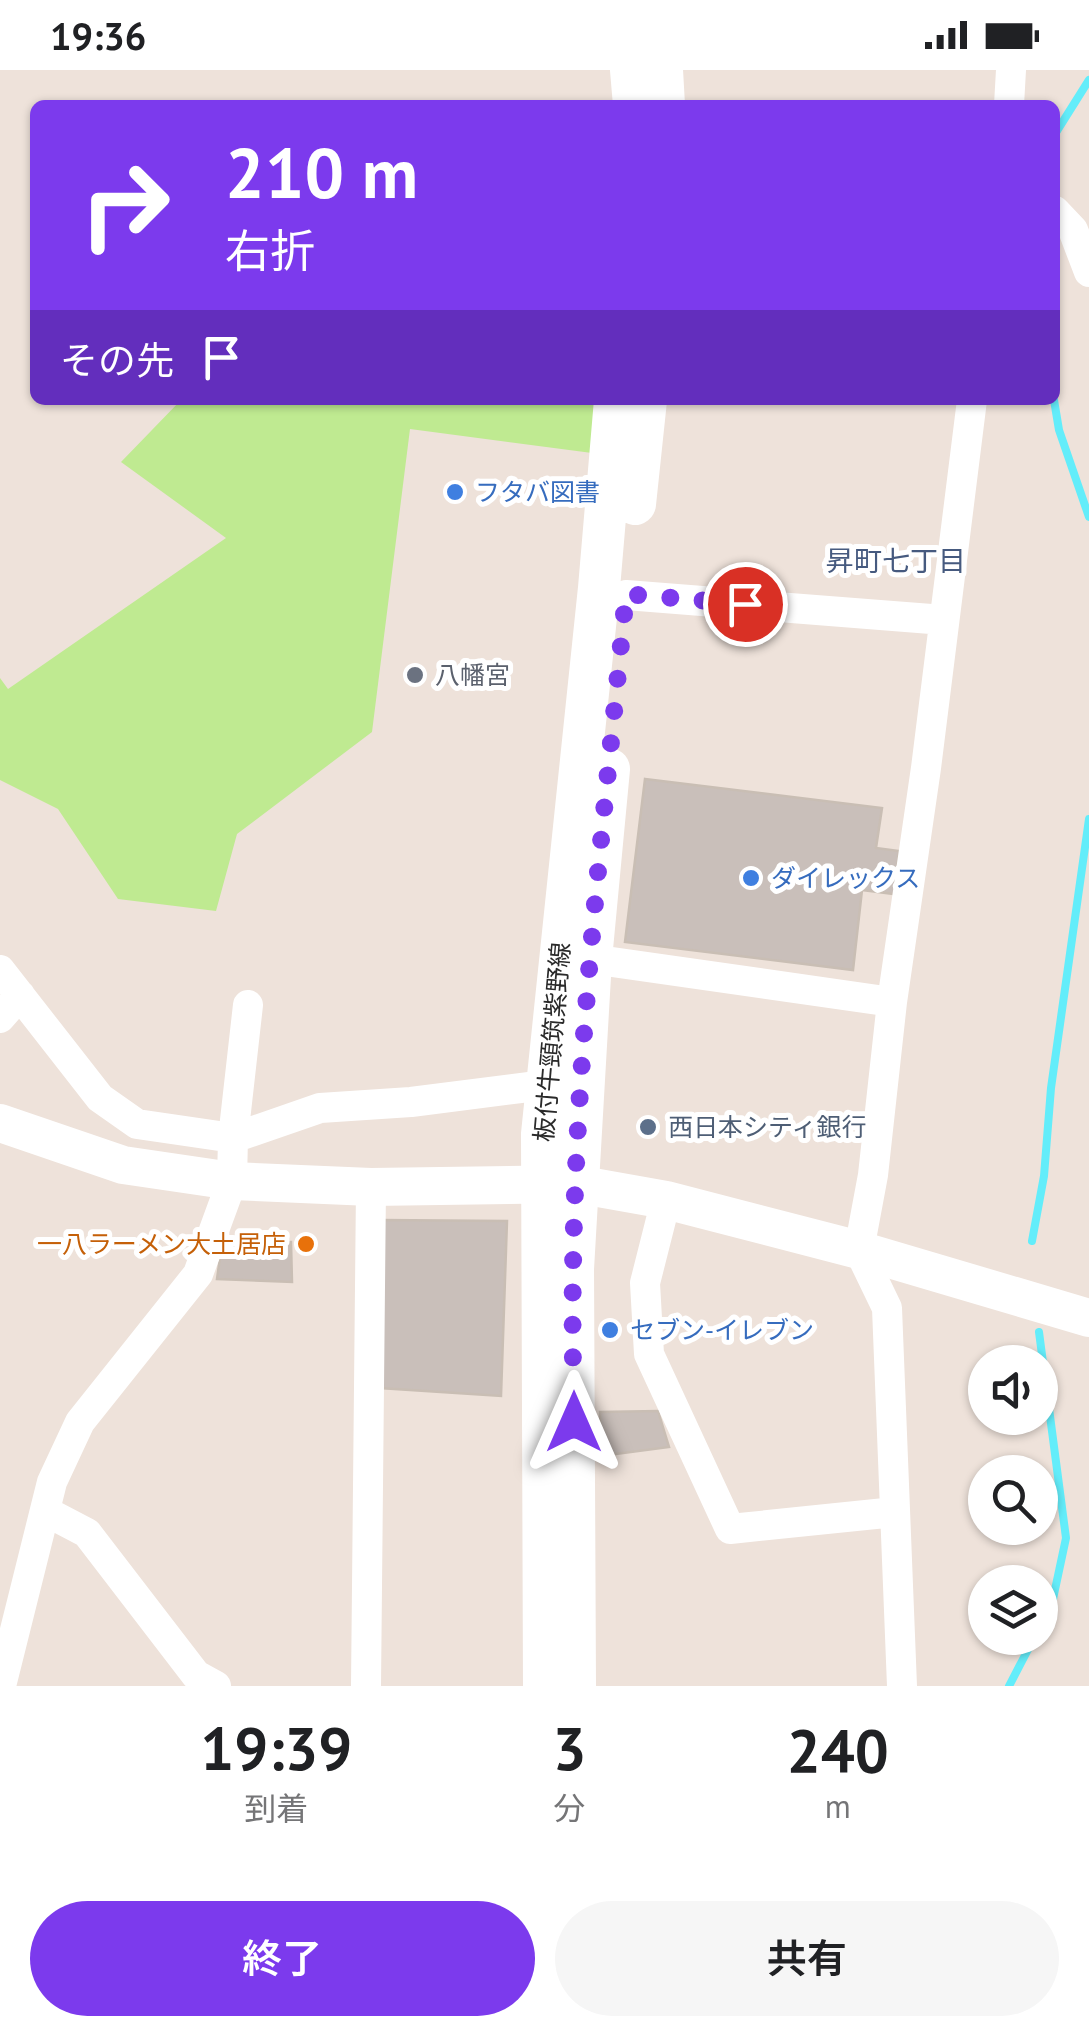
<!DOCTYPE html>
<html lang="ja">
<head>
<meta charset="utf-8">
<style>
  body { margin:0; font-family:"PT Sans","Noto Sans JP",sans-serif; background:#f6f6f6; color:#202124; height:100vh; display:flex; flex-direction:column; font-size:38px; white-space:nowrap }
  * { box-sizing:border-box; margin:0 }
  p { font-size:32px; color:#757577 }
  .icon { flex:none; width:55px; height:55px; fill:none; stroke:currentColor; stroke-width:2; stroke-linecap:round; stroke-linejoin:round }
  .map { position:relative; height:1616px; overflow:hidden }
  .panel { display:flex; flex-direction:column; background:#fff; flex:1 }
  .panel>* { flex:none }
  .guide { position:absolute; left:30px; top:30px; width:1030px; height:305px; border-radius:15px; box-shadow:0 2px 8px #0004; background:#7c3aed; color:#fff; overflow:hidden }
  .fabs { position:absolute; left:968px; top:1275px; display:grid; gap:20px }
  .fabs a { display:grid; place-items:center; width:90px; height:90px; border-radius:50%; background:#fff; box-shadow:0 2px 8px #0004; font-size:50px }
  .pin { position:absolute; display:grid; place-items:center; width:85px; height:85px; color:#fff; margin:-42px; border:5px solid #fff; border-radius:50%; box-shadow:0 2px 10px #0007 }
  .me { position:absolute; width:110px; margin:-55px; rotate:0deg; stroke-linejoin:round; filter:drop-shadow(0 0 8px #0008) }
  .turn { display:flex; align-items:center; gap:35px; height:210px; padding:0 30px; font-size:45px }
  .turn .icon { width:130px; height:130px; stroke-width:2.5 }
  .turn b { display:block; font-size:70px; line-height:85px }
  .then { display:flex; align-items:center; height:95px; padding:0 30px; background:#0003; gap:20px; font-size:38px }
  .eta { display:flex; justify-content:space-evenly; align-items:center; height:170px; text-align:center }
  .eta b { font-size:60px; font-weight:600; line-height:70px }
  .primary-button { display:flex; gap:20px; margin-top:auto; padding:20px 30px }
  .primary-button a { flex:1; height:115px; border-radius:60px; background:#7c3aed; color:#fff; font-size:40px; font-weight:600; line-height:115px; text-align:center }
  .primary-button a+a { background:#f6f6f6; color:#202124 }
  .status { display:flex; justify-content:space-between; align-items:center; height:70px; padding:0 50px; background:#fff; direction:ltr }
  .status svg { height:28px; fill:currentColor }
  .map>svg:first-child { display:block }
  .green { fill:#bfea91 }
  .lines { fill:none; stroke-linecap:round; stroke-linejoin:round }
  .stream { stroke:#63edfa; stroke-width:8 }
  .building { fill:#c9bfba; stroke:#c9beb4; stroke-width:2.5 }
  .minor { stroke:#fff; stroke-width:30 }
  .tertiary { stroke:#fff; stroke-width:38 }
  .secondary { stroke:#fff; stroke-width:42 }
  .route { stroke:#7c3aed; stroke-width:18; stroke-dasharray:0 32.4 }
  .shop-dot { fill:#3f7fe0; stroke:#fff; stroke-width:4 }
  .worship-dot { fill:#6b7280; stroke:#fff; stroke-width:4 }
  .service-dot { fill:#5c6f8a; stroke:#fff; stroke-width:4 }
  .food-dot { fill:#e8710a; stroke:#fff; stroke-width:4 }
  .labels { text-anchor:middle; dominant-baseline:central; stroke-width:10; stroke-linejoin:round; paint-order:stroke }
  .shop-label { font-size:25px; fill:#366cbe; stroke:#fff; text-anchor:start }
  .worship-label { font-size:25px; fill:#5b616d; stroke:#fff; text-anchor:start }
  .street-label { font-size:25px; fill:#2a2a2a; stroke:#fff }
  .service-label { font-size:25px; fill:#4e5e75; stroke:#fff; text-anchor:start }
  .food-label { font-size:25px; fill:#c56008; stroke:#fff; text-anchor:end }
  .neighbourhood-label { font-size:28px; fill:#465a7f; stroke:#fff }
</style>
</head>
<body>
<div class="status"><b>19:36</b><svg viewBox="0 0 49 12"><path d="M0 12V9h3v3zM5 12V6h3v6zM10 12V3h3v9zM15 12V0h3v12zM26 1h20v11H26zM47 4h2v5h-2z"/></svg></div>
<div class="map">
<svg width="1089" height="1616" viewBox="0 0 1089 1616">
  <rect width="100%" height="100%" fill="#eee2da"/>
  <!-- green -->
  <path class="green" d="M181 330H596L592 383 410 359 372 662 237 764 216 841 118 829 58 739 0 710V608L8 619 226 468 121 392Z"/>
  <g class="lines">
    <!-- stream -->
    <path class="stream" d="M1055 64 1089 10
      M1054 330 1059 360 1089 447
      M1032 1171 1044 1106 1051 1018 1089 749
      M1039 1262 1066 1468 1053 1529 1040 1556
      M1009 1616 1034 1568"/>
  </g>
  <!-- building -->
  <path class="building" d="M645 709 882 738 876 778 899 781 894 824 862 820 853 900 625 872Z
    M380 1150 507 1151 501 1326 380 1318Z
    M291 1172 292 1212 217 1209 222 1173Z
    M658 1341 669 1377 600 1386V1342Z"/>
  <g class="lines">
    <!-- minor -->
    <path class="minor" d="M1009 35 1011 0
      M1055 141 1073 160 1089 202
      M626 525 944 550
      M591 889 892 932
      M0 900 100 1028 137 1054 233 1068 320 1038 411 1032 545 1015
      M0 948 20 925
      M666 1130 645 1213 649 1284 730 1459 895 1442
      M45 1441 87 1463 196 1605 216 1616
      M1 1616 52 1412 80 1352 198 1204 232 1111 233 1068 248 935
      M366 1616 371 1117
      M902 1616 887 1238 859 1180 873 1105 892 932 926 698 972 330"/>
    <!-- tertiary -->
    <path class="tertiary" d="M0 1053 123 1095 232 1111 371 1117 576 1114 666 1130 859 1180 1089 1248"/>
    <!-- secondary -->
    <path class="secondary" d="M631 0 634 35
      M662 0 664 35
      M635 434 646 330
      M544 1616 542 1064 599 518 615 330
      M575 1616 573 1199 591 889 609 699"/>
  </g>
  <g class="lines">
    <!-- route -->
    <path class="route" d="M574 1352C573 1302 572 1251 573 1200 576 975 604 749 626 524L745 534"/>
  </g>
  <!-- markers -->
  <g class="shop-dot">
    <circle cx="455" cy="422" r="10"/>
    <circle cx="751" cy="808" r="10"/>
    <circle cx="610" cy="1260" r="10"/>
  </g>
  <circle class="worship-dot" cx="415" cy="605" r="10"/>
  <circle class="service-dot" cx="648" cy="1057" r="10"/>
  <circle class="food-dot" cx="306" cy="1174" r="10"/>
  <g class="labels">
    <!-- shop labels -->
    <g class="shop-label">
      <text x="475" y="422">フタバ図書</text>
      <text x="771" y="808">ダイレックス</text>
      <text x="630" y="1260">セブン-イレブン</text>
    </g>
    <!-- worship labels -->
    <g class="worship-label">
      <text x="435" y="605">八幡宮</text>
    </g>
    <!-- street labels -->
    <g class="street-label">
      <text transform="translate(552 972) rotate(-85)">板付牛頸筑紫野線</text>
    </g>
    <!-- service labels -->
    <g class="service-label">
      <text x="668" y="1057">西日本シティ銀行</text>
    </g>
    <!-- food labels -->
    <g class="food-label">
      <text x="286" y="1174">一八ラーメン大土居店</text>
    </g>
    <!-- neighbourhood labels -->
    <g class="neighbourhood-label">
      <text x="896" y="490">昇町七丁目</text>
    </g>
  </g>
</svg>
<div class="fabs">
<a><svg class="icon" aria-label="sound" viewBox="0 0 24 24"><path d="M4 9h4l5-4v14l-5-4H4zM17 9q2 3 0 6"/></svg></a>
<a><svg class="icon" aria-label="search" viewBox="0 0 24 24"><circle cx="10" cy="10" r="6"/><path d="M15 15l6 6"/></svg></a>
<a><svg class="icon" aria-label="layers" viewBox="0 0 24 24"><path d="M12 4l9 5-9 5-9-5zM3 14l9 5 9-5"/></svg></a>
</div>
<div class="pin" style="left:745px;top:534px;background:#d93025"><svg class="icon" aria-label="arrive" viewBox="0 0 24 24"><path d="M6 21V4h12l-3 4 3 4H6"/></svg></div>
<svg class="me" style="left:574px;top:1352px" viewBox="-20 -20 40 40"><path d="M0-17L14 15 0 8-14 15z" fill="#7c3aed" stroke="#fff" stroke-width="4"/></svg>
<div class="guide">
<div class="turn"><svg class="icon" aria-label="right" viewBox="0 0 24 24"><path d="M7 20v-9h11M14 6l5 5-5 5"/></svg><div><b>210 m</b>右折</div></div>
<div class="then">その先<svg class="icon" aria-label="arrive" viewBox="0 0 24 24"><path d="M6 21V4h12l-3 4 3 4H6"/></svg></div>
</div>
</div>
<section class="panel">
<div class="eta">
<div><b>19:39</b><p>到着</p></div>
<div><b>3</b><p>分</p></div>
<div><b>240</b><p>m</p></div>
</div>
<div class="primary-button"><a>終了</a><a>共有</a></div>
</section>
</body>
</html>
